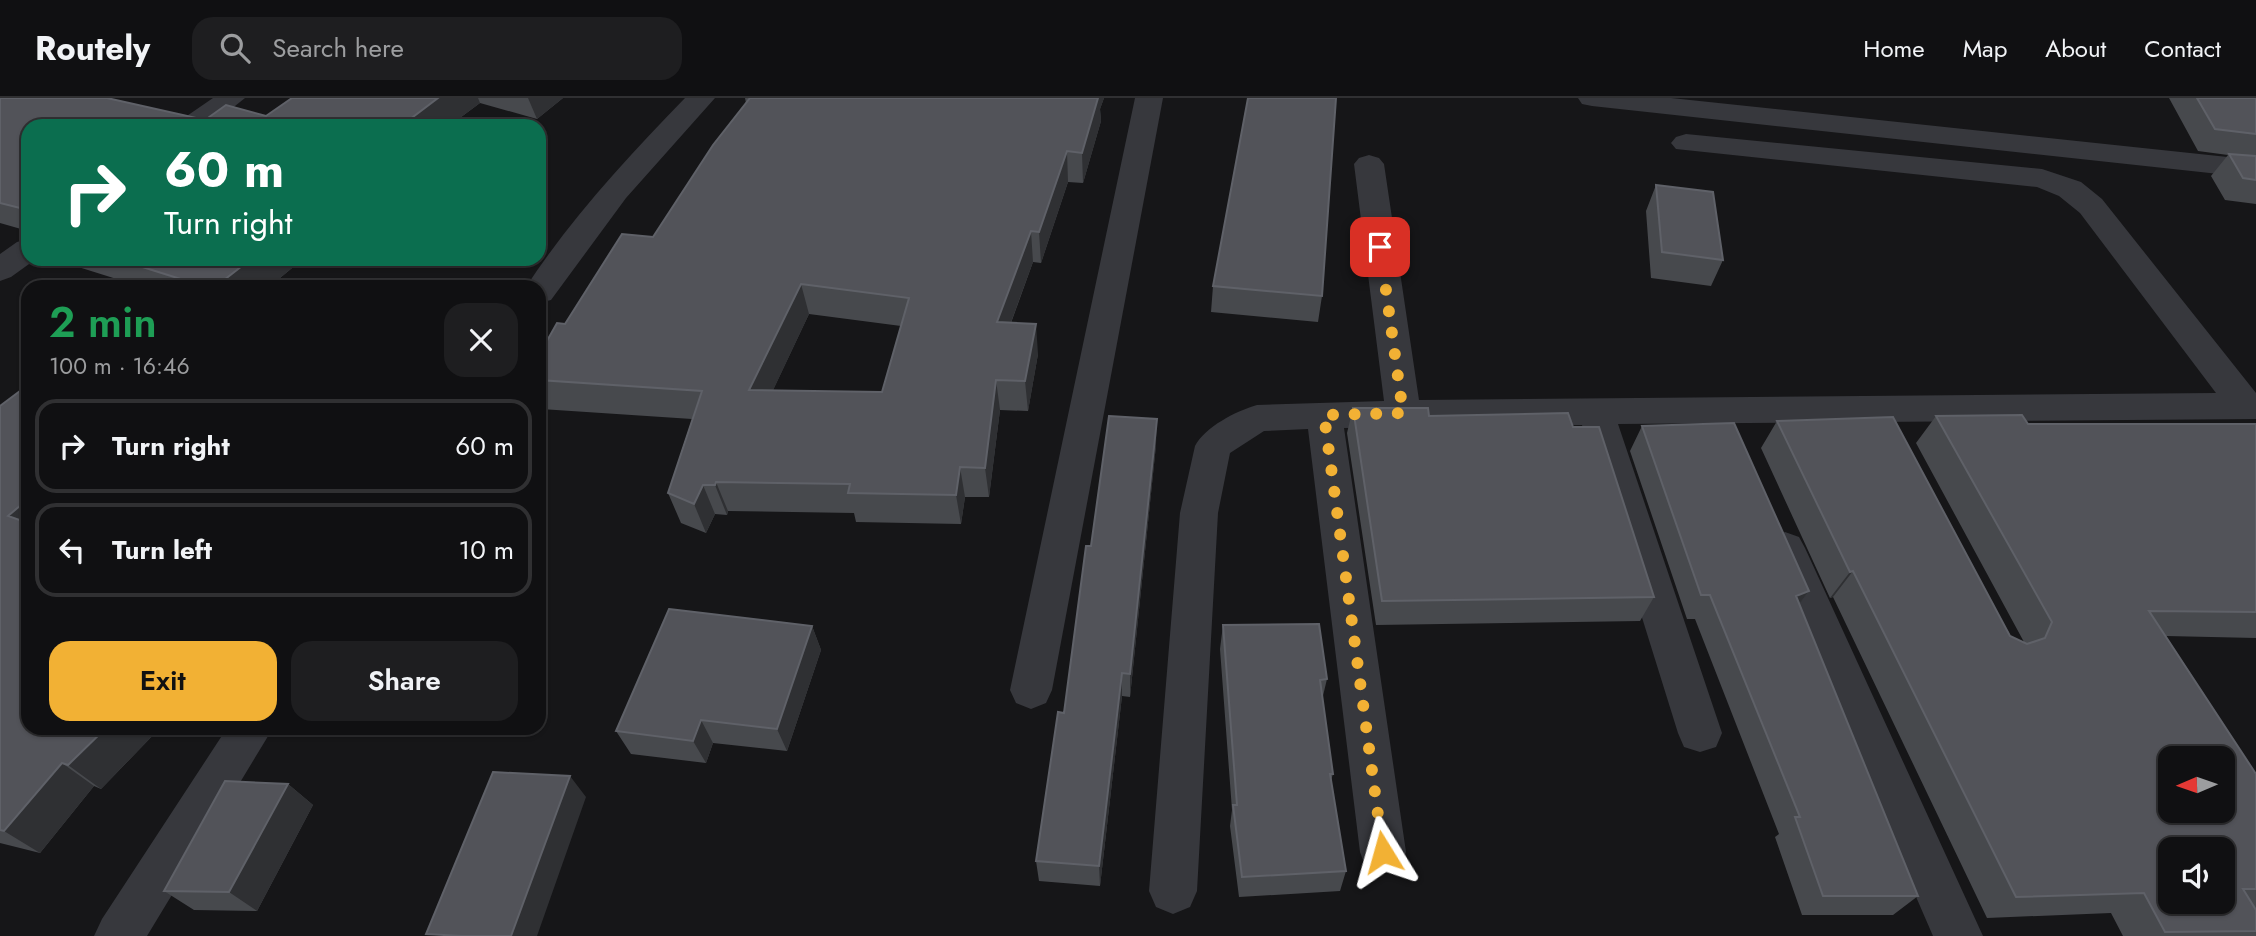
<!DOCTYPE html>
<html lang="en">
<head>
<meta charset="utf-8">
<style>
  body { margin:0; font-family:Jost,sans-serif; background:#1e1e20; color:#f1f3f6; height:100vh; display:flex; flex-direction:column; font-size:26px; white-space:nowrap }
  * { box-sizing:border-box; margin:0 }
  p { font-size:23px; color:#9c9d9f }
  .icon { flex:none; width:38px; height:38px; fill:none; stroke:currentColor; stroke-width:2; stroke-linecap:round; stroke-linejoin:round }
  .map { position:relative; flex:1; overflow:hidden }
  .sheet { position:absolute; left:21px; top:182px; width:525px; height:455px; display:flex; flex-direction:column; background:#101012; border-radius:21px; box-shadow:0 2px 5px #0004,0 0 0 2px #303032 }
  .sheet>* { flex:none }
  .guide { position:absolute; left:21px; top:21px; width:525px; height:147px; border-radius:21px; box-shadow:0 2px 5px #0004,0 0 0 2px #303032; background:#0b6e4f; color:#fff; overflow:hidden }
  .needle { width:46px; rotate:268deg }
  .tools { position:absolute; left:2158px; top:648px; display:grid; gap:14px }
  .tools a { display:grid; place-items:center; width:77px; height:77px; border-radius:14px; background:#101012; box-shadow:0 2px 5px #0004,0 0 0 2px #303032; font-size:35px }
  .pin { position:absolute; display:grid; place-items:center; width:60px; height:60px; color:#fff; margin:-30px; border-radius:14px; box-shadow:0 4px 10px #0006 }
  .me { position:absolute; width:77px; margin:-38px; rotate:352deg; stroke-linejoin:round; filter:drop-shadow(0 0 5px #0008) }
  .turn { display:flex; align-items:center; gap:24px; height:147px; padding:0 28px; font-size:32px }
  .turn .icon { width:91px; height:91px; stroke-width:2.5 }
  .turn b { display:block; font-size:49px; line-height:60px }
  .round { display:grid; place-items:center; flex:none; width:74px; height:74px; border-radius:21px; background:#1e1e20 }
  .overview { display:flex; align-items:center; justify-content:space-between; height:119px; padding:0 28px }
  h1 { font-size:42px; font-weight:600; line-height:52px; color:#1e9e55 }
  .cta { display:flex; gap:14px; margin-top:auto; padding:14px 28px }
  .cta a { flex:1; height:80px; border-radius:21px; background:#f2b134; color:#111; font-size:28px; font-weight:600; line-height:80px; text-align:center }
  .cta a+a { background:#1e1e20; color:#f1f3f6 }
  ul { padding:0; list-style:none }
  li { display:flex; align-items:center; gap:21px; height:94px; margin:0 14px 10px; padding:0 14px; border:4px solid #303032; border-radius:21px }
  li div { flex:1 }
  li b { display:block; font-size:26px }
  li em { font-style:normal }
  header { display:flex; align-items:center; gap:42px; box-sizing:border-box; height:98px; padding:0 35px; background:#101012; border-bottom:2px solid #303032 }
  header strong { font-size:33px }
  nav { display:flex; gap:38px; margin-inline-start:auto; font-size:24px }
  .search { width:490px; height:63px; background:#1e1e20; display:flex; align-items:center; gap:18px; box-sizing:border-box; padding:0 24px; border-radius:21px; color:#9c9d9f; font-size:26px }
  .map>svg:first-child { display:block }
  .lines { fill:none; stroke-linecap:round; stroke-linejoin:round }
  .street { fill:#37383d; fill-rule:evenodd }
  .wall { fill:#47494d; fill-rule:evenodd }
  .shaded-wall { fill:#2f3033 }
  .building { fill:#525359; stroke:#5f6168; stroke-width:2; fill-rule:evenodd }
  .route { stroke:#f2b134; stroke-width:12; stroke-dasharray:0 21.6 }
</style>
</head>
<body>
<header>
<strong>Routely</strong>
<div class="search"><svg class="icon" aria-label="search" viewBox="0 0 24 24"><circle cx="10" cy="10" r="6"/><path d="M15 15l6 6"/></svg>Search here</div>
<nav><a>Home</a><a>Map</a><a>About</a><a>Contact</a></nav>
</header>
<div class="map">
<svg width="2256" height="838" viewBox="0 0 2256 838">
  <rect width="100%" height="100%" fill="#161618"/>
  <g class="lines">
    <!-- street -->
    <path class="street" d="M213 0H245L210 28H177L181 22Z
      M685 0H715L626 100 551 202 539 205V189H526C571 120 628 59 685 0Z
      M1135 0H1163L1052 592 1046 605 1031 611 1016 605 1010 592Z
      M1578 0H1671L2256 62V80L1592 8 1582 6Z
      M1686 36 2042 71 2081 84 2102 101 2256 295V321L1618 326 1722 635 1716 649 1700 654 1684 649 1678 635 1582 327 1344 330 1406 754 1400 770 1383 776 1366 770 1360 754 1308 331 1264 333 1230 355 1218 415 1197 793 1190 809 1173 816 1156 809 1149 793 1180 415 1195 348C1205 329 1236 313 1257 307L1384 303 1354 66 1359 60 1369 57 1379 60 1384 66 1419 302 2216 295 2080 115 2059 98 2037 89 1676 51 1671 45 1676 39Z
      M28 141V161H36L11 179 0 183V156L17 144Z
      M1785 434 1799 439 1805 450 1983 838H1933L1765 450 1771 439Z
      M227 630H273L147 838H94L102 821Z"/>
  </g>
  <!-- wall -->
  <path class="wall" d="M0 0 205 22 266 18 292 0H563L537 21 480 5 449 28H28V133L0 125Z
    M745 0H1104L1100 11 1101 23 1083 85 1068 84 1041 165 1033 164 1011 225 1038 256 1028 313 1000 312 989 399H965L961 426 856 424 854 415 728 413 727 417 715 416 706 435 681 425 668 395 692 321 541 311 539 307V257L653 139 746 5ZM809 216 901 228 882 294 773 292Z
    M2169 0H2256V106L2225 102 2211 78 2228 57 2198 53Z
    M1656 87 1723 162 1711 188 1651 180 1646 113Z
    M67 161H303L269 189H142L72 167Z
    M1213 188 1322 198 1318 224 1211 214Z
    M0 308 28 630H160L101 691 94 688 40 755 0 745Z
    M1353 310 1429 318 1573 329 1654 499 1640 523 1376 527 1347 335Z
    M1936 318 2028 326H2256V540L2166 538 2256 676V838H2123L2111 815 1987 820 1833 499 1830 500 1761 350 1777 323 2010 538 2024 544 1916 345Z
    M1642 328 1809 493 1799 506 1918 798 1893 817H1802L1775 739 1779 736 1695 521H1687L1630 353Z
    M1156 347 1130 599 1122 598 1100 788 1039 783 1036 763 1064 615 1091 448Z
    M1223 527 1327 581 1322 602 1333 676 1331 682 1346 773 1340 793 1239 799 1230 728 1232 712 1220 551Z
    M812 528 821 552 787 653 713 645 706 665 631 656 616 633Z
    M288 686 313 707 257 813 194 812 164 793Z"/>
  <!-- shaded-wall -->
  <path class="shaded-wall" d="M438 0H478L480 5 449 28H401Z
    M528 0H563L537 21Z
    M1096 0H1104L1100 11 1101 23 1083 85 1082 55Z
    M1067 53 1068 84 1041 165 1039 134Z
    M1031 133 1033 164 1000 254 997 224Z
    M251 161H303L269 189H215Z
    M801 186 809 216 759 322 749 292Z
    M1036 226 1038 256 1028 313 1025 283Z
    M996 282 1000 312 989 399 985 370Z
    M1157 321 1156 347 1130 599V576Z
    M960 369 965 399 961 426 956 397Z
    M716 384 728 413 727 417 715 387Z
    M703 387 715 416 706 435 694 406Z
    M28 401V435L8 418Z
    M1853 473 1833 499 1830 500 1850 474Z
    M1809 493 1791 517 1796 498Z
    M812 528 821 552 787 653 777 631Z
    M1122 575V598L1100 788 1099 768Z
    M701 622 713 645 706 665 693 643Z
    M106 630H160L101 691 68 667Z
    M62 665 94 688 40 755 4 733Z
    M570 678 586 699 537 838H511Z
    M288 686 313 707 257 813 229 794Z"/>
  <!-- building -->
  <path class="building" d="M0 0H107L205 22 226 7 266 18 292 0H438L401 28H28V112L0 105Z
    M750 0H1098L1082 55 1067 53 1039 134 1031 133 997 224 1036 226 1025 283 996 282 985 370 960 369 956 397 848 395 850 386 716 384 715 387H703L694 406 668 395 702 293 539 282V257L557 225 565 226 622 136 653 139 713 47ZM801 186 909 200 882 294 749 292Z
    M1248 0H1336L1322 198 1213 188Z
    M2197 0H2256V36L2215 31Z
    M2229 56 2256 58V82L2243 80Z
    M1656 87 1713 94 1723 162 1662 154Z
    M117 161H251L215 189H206Z
    M28 287V401L8 418 28 425V630H106L68 667 62 665 4 733 0 732V308Z
    M1353 310H1428L1429 318 1568 315 1573 329H1599L1654 499 1382 503Z
    M2022 317 2028 326H2256V514L2149 513 2256 676V791H2243L2256 812V833L2165 834 2144 795 2016 799 1853 473 1850 474 1777 323 1893 319 2010 538 2027 546 2045 540 2052 524 1936 318ZM2170 660H2222V712H2170ZM2170 751H2222V803H2170Z
    M1109 318 1157 321 1130 576 1122 575 1099 768 1036 763 1058 614 1064 615 1086 448H1091Z
    M1734 325 1809 493 1796 498 1918 798H1823L1795 719H1800L1710 497H1701L1642 328Z
    M669 511 812 528 777 631 701 622 693 643 616 633Z
    M1319 526 1327 581 1320 582 1333 676H1330L1346 773 1242 779 1233 707H1237L1223 527Z
    M493 674 570 678 511 838H462L426 836Z
    M225 683 288 686 229 794 164 793Z"/>
  <g class="lines">
    <!-- route -->
    <path class="route" d="M1380 149 1403 315 1324 317 1383 754"/>
  </g>
</svg>
<div class="tools">
<a><svg class="needle" viewBox="-14 -14 28 28"><path d="M0-13l5 13h-10z" fill="#e53935"/><path d="M0 13l5-13h-10z" fill="#9c9d9f"/></svg></a>
<a><svg class="icon" aria-label="sound" viewBox="0 0 24 24"><path d="M4 9h4l5-4v14l-5-4H4zM17 9q2 3 0 6"/></svg></a>
</div>
<div class="pin" style="left:1380px;top:149px;background:#d93025"><svg class="icon" aria-label="arrive" viewBox="0 0 24 24"><path d="M6 21V4h12l-3 4 3 4H6"/></svg></div>
<svg class="me" style="left:1383px;top:754px" viewBox="-20 -20 40 40"><path d="M0-17L14 15 0 8-14 15z" fill="#f2b134" stroke="#fff" stroke-width="4"/></svg>
<div class="guide">
<div class="turn"><svg class="icon" aria-label="right" viewBox="0 0 24 24"><path d="M7 20v-9h11M14 6l5 5-5 5"/></svg><div><b>60 m</b>Turn right</div></div>
</div>
<section class="sheet">
<div class="overview"><div><h1>2 min</h1><p>100 m · 16:46</p></div><a class="round"><svg class="icon" aria-label="close" viewBox="0 0 24 24"><path d="M6 6l12 12M18 6L6 18"/></svg></a></div>
<ul>
<li><svg class="icon" aria-label="right" viewBox="0 0 24 24"><path d="M7 20v-9h11M14 6l5 5-5 5"/></svg><div><b>Turn right</b></div><em>60 m</em></li>
<li><svg class="icon" aria-label="left" viewBox="0 0 24 24"><path d="M17 20v-9H6M10 6l-5 5 5 5"/></svg><div><b>Turn left</b></div><em>10 m</em></li>
</ul>
<div class="cta"><a>Exit</a><a>Share</a></div>
</section>
</div>
</body>
</html>
